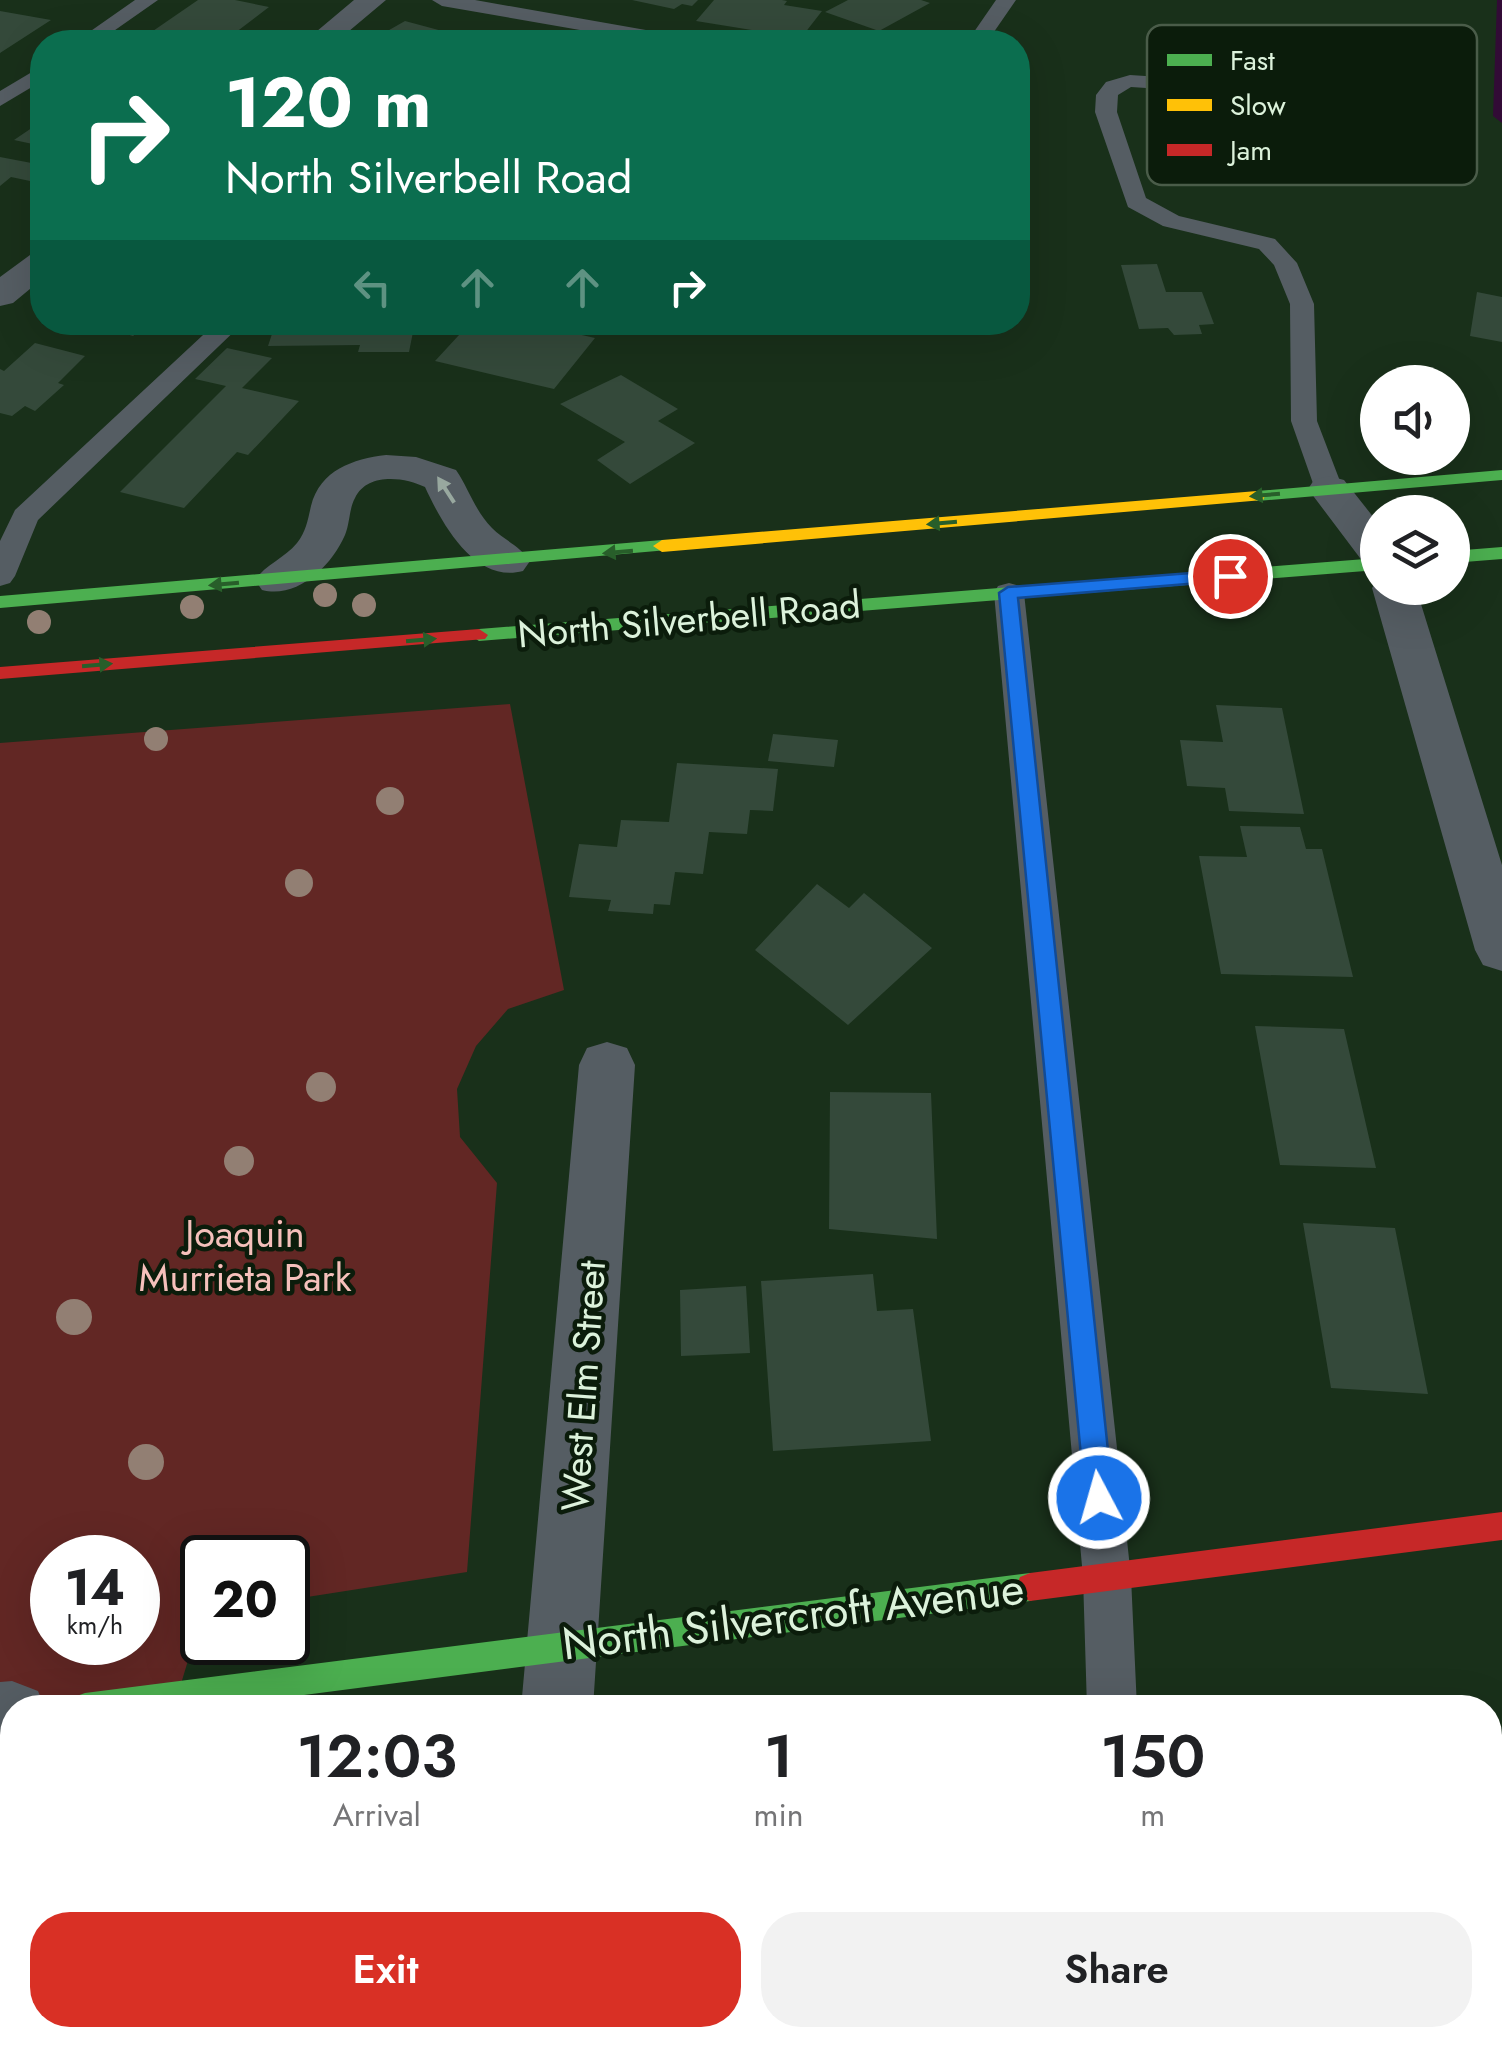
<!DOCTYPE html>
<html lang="en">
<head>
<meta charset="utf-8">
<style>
  body { margin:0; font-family:Jost,sans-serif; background:#f2f2f2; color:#202124; height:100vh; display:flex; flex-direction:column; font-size:38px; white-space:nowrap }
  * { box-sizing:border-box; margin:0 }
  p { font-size:32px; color:#757577 }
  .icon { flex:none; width:55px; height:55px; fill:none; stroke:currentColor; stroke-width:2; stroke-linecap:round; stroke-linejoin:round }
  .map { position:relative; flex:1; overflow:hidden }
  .drawer { position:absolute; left:0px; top:1695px; width:1502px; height:352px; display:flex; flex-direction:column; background:#fff; border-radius:40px 40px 0 0; box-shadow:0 10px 40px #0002 }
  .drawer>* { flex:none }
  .guide { position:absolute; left:30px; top:30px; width:1000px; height:305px; border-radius:40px; box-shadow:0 10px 40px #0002; background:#0b6e4f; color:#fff; overflow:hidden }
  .buttons { position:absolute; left:1360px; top:365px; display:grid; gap:20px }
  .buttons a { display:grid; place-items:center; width:110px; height:110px; border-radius:50%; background:#fff; box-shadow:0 10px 40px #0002; font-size:50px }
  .speed { position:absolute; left:30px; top:1535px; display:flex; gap:20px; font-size:50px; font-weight:700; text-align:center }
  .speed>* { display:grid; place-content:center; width:130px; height:130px; border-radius:50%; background:#fff; box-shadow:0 10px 40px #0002; line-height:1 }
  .speed small { font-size:25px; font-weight:400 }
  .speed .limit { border:5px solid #111; border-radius:15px; background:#fff; color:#111 }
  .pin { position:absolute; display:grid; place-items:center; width:85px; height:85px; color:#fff; margin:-42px; border:5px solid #fff; border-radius:50%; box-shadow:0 2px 10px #0007 }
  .me { position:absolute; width:110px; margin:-55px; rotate:354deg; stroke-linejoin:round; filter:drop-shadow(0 0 8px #0008) }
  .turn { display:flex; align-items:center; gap:35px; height:210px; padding:0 30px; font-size:45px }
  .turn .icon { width:130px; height:130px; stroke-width:2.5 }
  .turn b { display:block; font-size:70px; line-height:85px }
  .lanes { display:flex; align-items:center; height:95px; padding:0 30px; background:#0003; justify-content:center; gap:50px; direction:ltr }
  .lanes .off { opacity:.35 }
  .eta { display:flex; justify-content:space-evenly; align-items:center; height:170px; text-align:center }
  .eta b { font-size:60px; font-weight:600; line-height:70px }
  .cta { display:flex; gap:20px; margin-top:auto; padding:20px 30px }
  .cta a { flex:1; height:115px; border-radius:40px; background:#d93025; color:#fff; font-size:40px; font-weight:600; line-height:115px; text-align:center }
  .cta a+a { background:#f2f2f2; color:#202124 }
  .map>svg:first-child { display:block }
  .green { fill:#622724; fill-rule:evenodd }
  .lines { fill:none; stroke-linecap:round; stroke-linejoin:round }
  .stream { fill:#320b36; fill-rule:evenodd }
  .building { fill:#34493a }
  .lane { fill:#555d63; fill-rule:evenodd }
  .street { fill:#555d63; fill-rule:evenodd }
  .fast { fill:#4caf50; fill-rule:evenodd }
  .slow { fill:#ffc107; fill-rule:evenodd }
  .jam { fill:#c62828; fill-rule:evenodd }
  .tree { fill:#927f73 }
  .oneway { fill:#98a89f }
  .oneway2 { fill:#285e2a }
  .route { fill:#1a73e8; stroke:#114b97; stroke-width:2.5 }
  .labels { text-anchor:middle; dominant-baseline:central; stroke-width:9; stroke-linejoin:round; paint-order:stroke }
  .street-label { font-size:38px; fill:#dcf2db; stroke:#0b1c0b }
  .park-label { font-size:38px; fill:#f5c0bb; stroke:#0b1c0b }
  .near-street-label { font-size:45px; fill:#dcf2db; stroke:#0b1c0b }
  .key { fill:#0b1c0b; stroke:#4a5c49; stroke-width:2.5 }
  .key-label { font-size:28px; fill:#dcf2db }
</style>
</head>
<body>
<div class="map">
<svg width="1502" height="2047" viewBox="0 0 1502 2047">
  <rect width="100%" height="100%" fill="#19301a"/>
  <!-- green -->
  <path class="green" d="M510 704 564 990 508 1009 476 1046 457 1089 460 1137 497 1183 467 1572 288 1600V1558H202V1614L174 1707 12 1708V2035H77L73 2047H0V743ZM52 1558H138V1642H52Z"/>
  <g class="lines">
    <!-- stream -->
    <path class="stream" d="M1497 0H1502V123L1493 116Z"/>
  </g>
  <!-- building -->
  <path class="building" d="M198 0H235L269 7 223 42H201L150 33Z
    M632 0H698L692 6 682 4 674 9Z
    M714 0H782L787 1 784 5 822 11 801 38 696 21Z
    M848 0H921L930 3 879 31 825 12Z
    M0 11 51 20 0 53Z
    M405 21 446 32 437 38 450 42H368Z
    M42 121V146L14 140Z
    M0 157 42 165V172L30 181 11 177 0 186Z
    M1157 264 1166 292H1202L1214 324 1199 325 1202 334 1174 335 1168 328 1139 329 1121 265Z
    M1477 292 1502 297V342L1470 336Z
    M87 322H149L133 336Z
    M276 322H415L409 352H358L360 345 268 346Z
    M471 322H525L595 338 554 389 435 361Z
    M35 343 85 356 58 383 64 385 35 411 25 406 12 416 0 413V369L4 371Z
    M227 348 272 358 242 388 299 401 248 455 237 452 184 508 120 492 226 386 195 379Z
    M621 375 678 409 658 421 695 443 630 484 597 460 625 442 560 404Z
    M1216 705 1282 708 1304 814 1229 811 1225 788 1187 786 1180 740 1223 742Z
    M773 734 838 740 834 767 768 761Z
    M677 763 778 769 773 811 750 810 747 834 709 832 703 874 675 872 670 905 654 904 653 914 608 911 611 900 569 897 579 844 617 847 621 820 669 822Z
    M1240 826 1300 827 1306 849H1322L1353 977 1221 974 1199 856 1247 857Z
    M817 884 849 908 864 893 932 948 848 1025 755 950Z
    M1255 1026 1344 1029 1376 1168 1280 1165Z
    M830 1092 931 1093 937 1239 829 1229Z
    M1303 1223 1395 1228 1428 1394 1331 1388Z
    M873 1274 877 1311 913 1309 931 1441 773 1451 761 1281Z
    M746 1286 750 1353 681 1356 680 1290Z
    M1490 1741 1502 1779V1953H1490Z
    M1502 2034V2047H1338L1336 2035Z
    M124 2035H353L351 2047H121Z
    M750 2035H973L974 2047H749Z
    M1200 2035H1310L1312 2047H1201Z"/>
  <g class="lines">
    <!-- lane -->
    <path class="lane" d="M135 0H158L98 42H75Z
      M432 0H475L680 36 690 42H649L442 6Z
      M996 0H1016L987 42H967Z
      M42 66V81L0 106V91Z
      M1130 75 1207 80 1217 86 1207 92 1131 87 1118 95 1117 112 1146 198 1179 216 1275 239 1297 263 1314 304 1317 421 1343 489 1339 495H1319L1315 489 1291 421 1290 304 1274 265 1259 249 1163 226 1128 207 1095 112 1096 95 1106 82Z
      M217 322H244L38 520 15 576 10 583 0 586V541L15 510Z
      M1009 583 1020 586 1024 593 1131 1577 1137 1708H1087L1083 1577 994 593 998 586Z
      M1096 2035H1152V2047H1096Z"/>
    <!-- street -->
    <path class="street" d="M354 0H386L336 42H304Z
      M42 251V279L13 303 0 306V277L30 255Z
      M386 455 416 457 456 470C469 489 475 511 492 528 504 540 520 546 530 561L523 571C475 584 442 524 425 487 405 477 367 472 355 498 349 509 350 523 345 535 331 567 297 599 262 590L255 580C266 564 285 558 297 543 306 532 308 519 311 506 320 470 353 459 386 455Z
      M1329 476 1344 480 1378 523V565L1363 562 1308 489 1314 480Z
      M1378 580V588H1416L1502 865V971L1483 965 1475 950 1372 588Z
      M607 1042 627 1048 635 1065 593 1708H521L579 1065 587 1048Z
      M12 1681 38 1691 45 1708H12V1753L0 1756V1682Z
      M483 2035H565L564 2047H482Z"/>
    <!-- fast -->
    <path class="fast" d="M1502 470V480L1257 501 1249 496 1257 491Z
      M662 540 671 546 668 550 0 608V596Z
      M1502 547V559L1452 563V551Z
      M1378 558V570L479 641 470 635 479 629Z
      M1030 1573 1040 1577 1044 1587 1040 1597 1030 1601 204 1708H70L74 1697 85 1693Z"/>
    <!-- slow -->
    <path class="slow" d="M1257 491 1265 496 1263 500 662 552 653 546 662 540Z"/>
    <!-- jam -->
    <path class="jam" d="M479 629 488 635 485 639 0 679V667Z
      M1502 1512V1540L1030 1601 1020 1597 1016 1587 1020 1577 1030 1573Z"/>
  </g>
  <!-- trees -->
  <g class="tree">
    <circle cx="325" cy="595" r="12"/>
    <circle cx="364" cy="605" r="12"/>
    <circle cx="192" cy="607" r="12"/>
    <circle cx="39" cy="622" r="12"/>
    <circle cx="156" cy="739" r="12"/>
    <circle cx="390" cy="801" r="14"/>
    <circle cx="299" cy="883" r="14"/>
    <circle cx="321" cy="1087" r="15"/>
    <circle cx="239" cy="1161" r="15"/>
    <circle cx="74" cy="1317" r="18"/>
    <circle cx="146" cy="1462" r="18"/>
  </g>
  <!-- one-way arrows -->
  <defs><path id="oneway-solid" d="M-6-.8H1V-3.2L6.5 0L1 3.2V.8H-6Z" transform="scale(2.5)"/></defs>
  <use class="oneway" href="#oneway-solid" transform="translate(446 490) rotate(-123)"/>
  <g class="oneway2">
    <use href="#oneway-solid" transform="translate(1265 495) rotate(175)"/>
    <use href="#oneway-solid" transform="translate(942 523) rotate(175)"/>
    <use href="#oneway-solid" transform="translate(618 552) rotate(175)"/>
    <use href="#oneway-solid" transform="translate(224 584) rotate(175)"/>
    <use href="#oneway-solid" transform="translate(421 640) rotate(-5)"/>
    <use href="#oneway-solid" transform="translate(97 665) rotate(-5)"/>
  </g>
  <!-- route -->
  <path class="route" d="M1230 570 1236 572V580L1018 598 1113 1498 1109 1508 1099 1512 1089 1508 1085 1498 999 593 1008 587Z"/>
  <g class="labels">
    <!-- street labels -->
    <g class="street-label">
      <text transform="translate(689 619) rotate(-5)">North Silverbell Road</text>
      <text transform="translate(583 1386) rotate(-86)">West Elm Street</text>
    </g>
    <!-- park labels -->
    <g class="park-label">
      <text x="245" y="1233">Joaquin<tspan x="245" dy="44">Murrieta Park</tspan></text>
    </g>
    <!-- near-street labels -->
    <g class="near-street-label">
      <text transform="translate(793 1616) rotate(-7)">North Silvercroft Avenue</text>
    </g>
  </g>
  <!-- legend -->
  <rect x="1147" y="25" width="330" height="160" rx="15" class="key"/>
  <rect x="1167" y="54" width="45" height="12" fill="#4caf50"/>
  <rect x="1167" y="99" width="45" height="12" fill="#ffc107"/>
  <rect x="1167" y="144" width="45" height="12" fill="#c62828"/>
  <g class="key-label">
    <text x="1230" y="70">Fast</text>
    <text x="1230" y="115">Slow</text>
    <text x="1230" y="160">Jam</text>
  </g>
</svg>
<div class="buttons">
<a><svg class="icon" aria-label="sound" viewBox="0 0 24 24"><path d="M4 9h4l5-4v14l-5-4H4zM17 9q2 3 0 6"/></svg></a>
<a><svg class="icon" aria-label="layers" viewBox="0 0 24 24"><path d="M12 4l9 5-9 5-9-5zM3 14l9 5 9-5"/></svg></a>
</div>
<div class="speed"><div>14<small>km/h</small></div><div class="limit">20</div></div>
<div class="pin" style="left:1230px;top:576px;background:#d93025"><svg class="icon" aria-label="arrive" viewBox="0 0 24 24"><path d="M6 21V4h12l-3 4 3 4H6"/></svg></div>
<svg class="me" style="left:1099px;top:1498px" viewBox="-20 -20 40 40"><circle r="17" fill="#1a73e8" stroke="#fff" stroke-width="3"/><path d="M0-11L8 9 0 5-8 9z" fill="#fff"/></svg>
<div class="guide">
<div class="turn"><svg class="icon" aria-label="right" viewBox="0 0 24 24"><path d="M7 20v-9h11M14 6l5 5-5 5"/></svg><div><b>120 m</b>North Silverbell Road</div></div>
<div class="lanes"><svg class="icon off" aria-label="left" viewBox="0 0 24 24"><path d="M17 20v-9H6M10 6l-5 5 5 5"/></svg><svg class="icon off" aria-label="ahead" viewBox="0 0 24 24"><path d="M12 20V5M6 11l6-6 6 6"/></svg><svg class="icon off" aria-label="ahead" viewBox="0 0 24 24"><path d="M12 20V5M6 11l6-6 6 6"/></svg><svg class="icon" aria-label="right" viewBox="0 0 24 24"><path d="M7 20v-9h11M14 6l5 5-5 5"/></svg></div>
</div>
<section class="drawer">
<div class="eta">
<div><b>12:03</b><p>Arrival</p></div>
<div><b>1</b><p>min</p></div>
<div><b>150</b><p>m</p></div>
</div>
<div class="cta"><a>Exit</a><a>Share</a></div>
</section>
</div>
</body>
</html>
